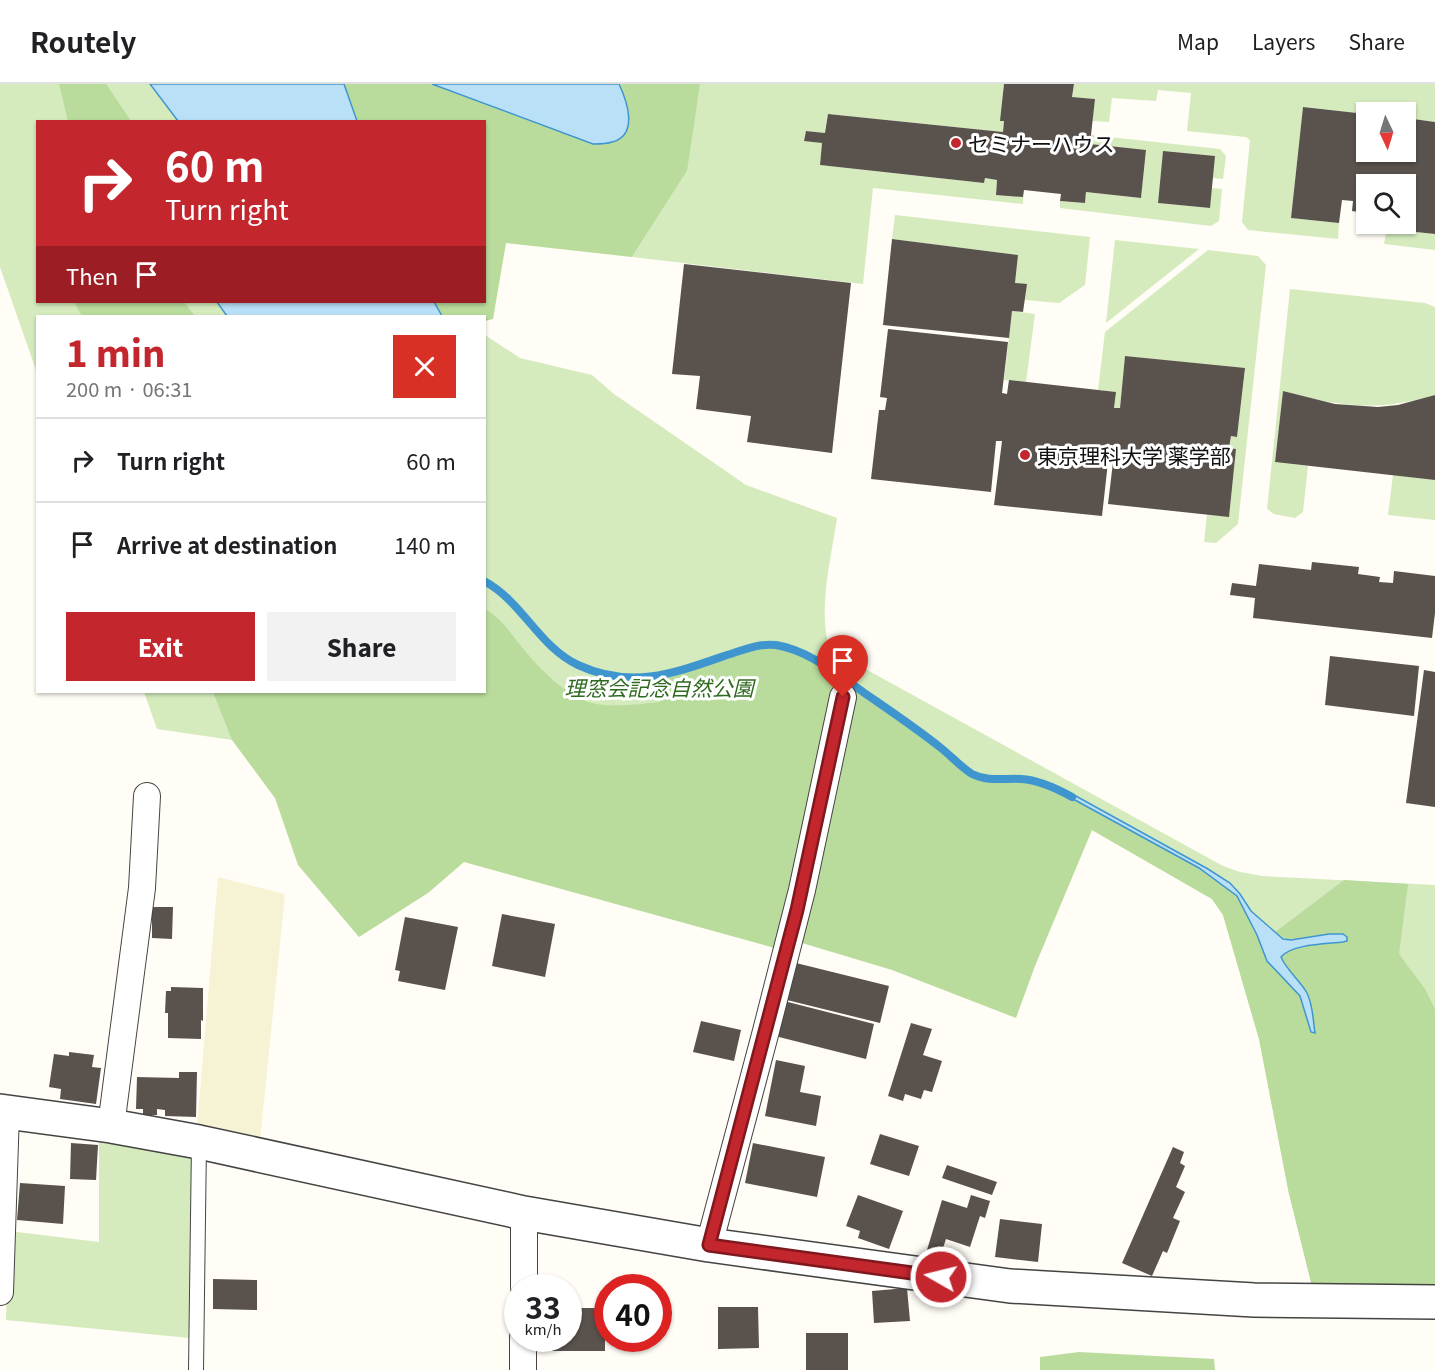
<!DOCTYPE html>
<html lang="en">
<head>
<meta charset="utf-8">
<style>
  body { margin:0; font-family:Georgia,"Noto Sans JP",serif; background:#f2f2f2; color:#202124; height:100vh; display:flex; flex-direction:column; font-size:22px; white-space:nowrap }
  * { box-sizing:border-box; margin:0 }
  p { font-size:20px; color:#757577 }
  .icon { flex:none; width:33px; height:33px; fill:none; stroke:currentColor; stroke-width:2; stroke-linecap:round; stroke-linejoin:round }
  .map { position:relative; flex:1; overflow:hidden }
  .drawer { position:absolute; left:36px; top:231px; width:450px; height:378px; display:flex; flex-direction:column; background:#fff; border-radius:0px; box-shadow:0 2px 4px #0004 }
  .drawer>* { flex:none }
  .guide { position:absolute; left:36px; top:36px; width:450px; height:183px; border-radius:0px; box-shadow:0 2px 4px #0004; background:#c4262e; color:#fff; overflow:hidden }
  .needle { width:39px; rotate:176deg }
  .buttons { position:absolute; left:1356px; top:18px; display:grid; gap:12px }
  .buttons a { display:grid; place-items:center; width:60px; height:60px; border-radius:0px; background:#fff; box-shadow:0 2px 4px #0004; font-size:30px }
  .speed { position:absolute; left:504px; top:1190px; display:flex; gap:12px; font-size:30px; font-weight:700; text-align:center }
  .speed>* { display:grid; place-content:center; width:78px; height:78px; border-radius:50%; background:#fff; box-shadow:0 2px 4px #0004; line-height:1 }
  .speed small { font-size:15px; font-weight:400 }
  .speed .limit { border:9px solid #d22; background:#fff; color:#111 }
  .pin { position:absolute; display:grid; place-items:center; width:51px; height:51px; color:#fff; margin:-62px -26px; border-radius:50% 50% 50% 0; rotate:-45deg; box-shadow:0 0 6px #0007 }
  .pin .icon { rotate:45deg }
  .me { position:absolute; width:66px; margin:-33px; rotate:278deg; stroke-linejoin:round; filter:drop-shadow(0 0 4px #0008) }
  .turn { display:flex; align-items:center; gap:21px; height:126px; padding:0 30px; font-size:27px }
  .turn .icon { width:78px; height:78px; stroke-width:2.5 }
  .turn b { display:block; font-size:42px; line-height:51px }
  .then { display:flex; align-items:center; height:57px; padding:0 30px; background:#0003; gap:12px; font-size:22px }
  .round { display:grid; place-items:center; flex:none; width:63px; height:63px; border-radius:0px; background:#f2f2f2 }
  .overview { display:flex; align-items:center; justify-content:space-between; height:102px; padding:0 30px }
  h1 { font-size:36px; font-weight:800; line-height:45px; color:#c4262e }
  .primary-button { display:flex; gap:12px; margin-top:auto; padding:12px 30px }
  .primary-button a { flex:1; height:69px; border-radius:0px; background:#c4262e; color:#fff; font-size:24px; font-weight:800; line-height:69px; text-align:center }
  .primary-button a+a { background:#f2f2f2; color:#202124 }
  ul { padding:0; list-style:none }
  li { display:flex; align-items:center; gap:18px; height:84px; padding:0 30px; border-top:2px solid #e0e0e0 }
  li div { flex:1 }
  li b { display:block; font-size:22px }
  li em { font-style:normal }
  header { display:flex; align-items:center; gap:36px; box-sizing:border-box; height:84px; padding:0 30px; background:#fff; border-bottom:2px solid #e0e0e0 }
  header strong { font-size:28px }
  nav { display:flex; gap:33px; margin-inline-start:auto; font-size:21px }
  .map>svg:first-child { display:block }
  .farmland { fill:#f6f3d4 }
  .green { fill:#d5ebbd }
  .forest { fill:#b9dc9c }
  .water { fill:#b9e0f7; stroke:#3f96cf; stroke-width:1.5 }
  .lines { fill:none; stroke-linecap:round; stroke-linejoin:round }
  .stream { stroke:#3f96cf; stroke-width:8 }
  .building { fill:#5a524d }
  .service-casing { stroke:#444; stroke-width:16 }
  .minor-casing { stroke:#444; stroke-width:28 }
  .tertiary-casing { stroke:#444; stroke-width:36 }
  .service { stroke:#fff; stroke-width:14 }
  .minor { stroke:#fff; stroke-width:26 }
  .tertiary { stroke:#fff; stroke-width:33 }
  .route-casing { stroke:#7f191e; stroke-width:15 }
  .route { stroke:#c4262e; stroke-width:10 }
  .poi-dot { fill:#c4262e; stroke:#fff; stroke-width:2 }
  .labels { text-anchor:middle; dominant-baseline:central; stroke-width:6; stroke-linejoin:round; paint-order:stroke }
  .poi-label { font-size:21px; fill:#111; stroke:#fff; text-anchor:start }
  .park-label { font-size:21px; font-style:italic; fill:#2f6b1f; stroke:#fff }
</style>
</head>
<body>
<header>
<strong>Routely</strong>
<nav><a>Map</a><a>Layers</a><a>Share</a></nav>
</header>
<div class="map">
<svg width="1435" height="1286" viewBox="0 0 1435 1286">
  <rect width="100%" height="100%" fill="#fffdf5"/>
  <!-- farmland -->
  <path class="farmland" d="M218 793 285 810 260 1057 197 1044Z"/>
  <!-- green -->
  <path class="green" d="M0 0H150L178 37 38 38V218H217L227 232H38L37 289 0 183Z
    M344 0H432L593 60 627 20 619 0H1004L1001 37H1004L1003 48 828 30 825 49 806 47 804 56 822 59 820 81 984 99 985 94 997 96 996 110 1023 113V120L873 104 863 200 632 173 687 87 484 38 357 37Z
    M1074 0H1435V38L1406 34V28H1366V30L1303 23 1291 134 1339 139 1338 155 1248 146 1242 138 1250 56 1246 53 1187 47 1191 9 1158 6 1156 17 1112 14 1109 38 1092 37 1095 15 1072 13Z
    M1091 51 1220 65 1226 72 1223 95 1213 94 1163 68 1158 119 1209 124 1212 104 1222 105 1219 137 1211 142 1060 124V117L1085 119 1086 108 1141 114 1146 67 1090 60Z
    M895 131 1090 153 1085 201 1059 219 1025 216 1026 201 1015 199 1018 171 892 155Z
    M1387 145 1435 150V166L1384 160Z
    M1115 156 1199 165 1106 239Z
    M1208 166 1258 172 1266 181 1238 440 1216 459 1204 458 1207 431 1229 432 1236 365 1229 364 1231 352 1237 353 1245 285 1125 272 1120 324H1114L1116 308 1098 306 1105 248Z
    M1290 205 1425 219 1435 223V311C1377 328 1340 323 1283 307L1275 378 1308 382 1303 428 1295 434 1274 430 1267 425Z
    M1012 227 1035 230 1026 298 1004 296Z
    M485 251 520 274 592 291 614 310 746 401 837 434C832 470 816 534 831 566L1223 782 1240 788 1262 792 1435 801V1109L1289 1110 1259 955 1223 831 1212 815 1083 741 374 677 157 645 144 608H484Z
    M1393 391 1435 396V436L1388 431Z
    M99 1056 192 1073 189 1254 6 1236 9 1147 99 1158Z"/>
  <!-- forest -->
  <path class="forest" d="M59 0H106L131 37H68Z
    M344 0H432L593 60 627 20 619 0H700L687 87 632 173 506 159 493 235 485 237 484 232H442L434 218H484V38L357 37Z
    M74 218H184L195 232H82Z
    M485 525C504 536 511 551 526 568 541 586 563 608 586 617 604 625 640 620 660 618L661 594 691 586 747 566 773 563 791 567 825 584 848 600 931 659 970 690 986 697H1031L1064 710 1199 784 1237 812 1257 851 1267 877 1300 911 1311 947 1306 909 1286 884 1281 873C1289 861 1322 860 1336 859L1329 850C1311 853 1290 861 1274 849L1344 796 1408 800 1399 870 1425 905 1435 925V1204L1312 1203 1289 1110 1259 955 1223 831 1212 815 1092 746 1035 882 1016 934 892 886 782 853 778 865 464 778 428 809 359 853 298 781 275 714 232 656 213 608H484Z
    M1079 1268 1214 1275 1215 1286H1040V1273Z"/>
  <!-- water -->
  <path class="water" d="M150 0H344L357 37H178Z
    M432 0H619C627 17 639 51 612 58 606 60 599 60 593 60Z
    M217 218H434L442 232H227Z
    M1065 706 1208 785 1230 799 1240 810 1251 827 1283 855 1291 856 1329 850H1343L1347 853V857L1343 858C1327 860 1291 860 1281 873 1287 887 1300 896 1307 909 1313 921 1313 936 1315 949L1311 948 1300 912 1267 877 1257 851 1237 812 1199 784 1064 710Z"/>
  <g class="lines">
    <!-- stream -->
    <path class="stream" d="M484 497C522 517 539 563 578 581 632 606 675 589 727 571 743 566 759 559 776 561 808 566 837 590 863 608 889 626 916 644 941 664 951 672 961 683 972 690 988 698 1004 694 1021 695 1039 696 1056 704 1072 713"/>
  </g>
  <!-- building -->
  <path class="building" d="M1004 0H1074L1072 13 1095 15 1090 60 1146 66 1141 114 1086 108 1085 119 1060 117 1061 110 1024 106 1023 113 996 111 997 96 985 94 984 99 820 81 822 59 804 57 806 47 825 49 828 30 1003 48 1004 37H1000Z
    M1303 23 1366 30V68H1406V34L1435 38V150L1387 145V140H1406V100H1366V129L1352 127 1353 117 1342 116 1339 139 1291 134Z
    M1163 67 1215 72 1210 124 1158 119Z
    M892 155 1018 171 1015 199 1027 200 1023 228 1012 227 1009 254 883 241Z
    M684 180 851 199 832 369 747 358 751 332 696 325 700 292 672 290Z
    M888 245 1008 258 1002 309 1007 310 1009 296 1116 308 1114 324H1120L1125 272 1245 284 1237 353 1231 352 1229 364 1236 365 1229 433 1108 420 1114 370 1109 369 1102 432 994 421 1002 357H996L991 408 871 395 879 326H885L887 314 880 313Z
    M1283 307 1335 320 1378 323 1398 321 1435 311V396L1275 378Z
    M1312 478 1359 483 1358 490 1380 493 1379 498 1393 499 1394 487 1435 492V529L1432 554 1253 534 1255 514 1230 511 1232 499 1256 502 1259 480 1311 486Z
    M1330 572 1419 582 1414 632 1325 621Z
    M1424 586 1435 588V723L1406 719Z
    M152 823H173L172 855 152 854Z
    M502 830 555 840 545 893 492 882Z
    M405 833 458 843 445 906 398 897 400 887 395 886Z
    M796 879 889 902 880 939 787 916Z
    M171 903 203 904V937L201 936V955L168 954V929H165L166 907H171Z
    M784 917 874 940 866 975 775 952Z
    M701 937 741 946 734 977 693 968Z
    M911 939 932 945 923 971 942 977 932 1008 924 1006 921 1015 905 1010 903 1017 888 1012Z
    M69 968 94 971 92 983 101 984 96 1020 60 1015 61 1005 49 1003 54 970 69 972Z
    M776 976 805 982 800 1008 821 1012 816 1042 765 1032Z
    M179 988H197L196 1033 165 1032V1026L157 1025V1031H143V1025H136L137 993 179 994Z
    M880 1050 919 1062 909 1092 870 1080Z
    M71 1059 98 1061 96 1096 70 1095Z
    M753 1059 825 1073 817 1113 745 1099Z
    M1173 1063 1184 1068 1180 1079 1185 1082 1176 1103 1185 1108 1173 1134 1180 1137 1167 1169 1163 1167 1152 1192 1122 1179Z
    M947 1081 997 1098 992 1111 942 1094Z
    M20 1099 65 1102 63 1140 17 1136Z
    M858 1111 903 1127 889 1165 858 1154 860 1147 846 1142Z
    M971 1111 990 1117 985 1134 980 1132 970 1163 946 1155 941 1170 927 1166 942 1116 967 1124Z
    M1000 1135 1042 1140 1038 1178 995 1173Z
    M213 1195 257 1196V1226L213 1225Z
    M907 1204 910 1237 874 1239 872 1207Z
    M718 1223H758L759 1264 718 1265Z
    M568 1224H605V1267H549V1254H568Z
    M806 1249H848V1286H806Z"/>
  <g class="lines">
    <defs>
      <path id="service" d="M196 1286 199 1058"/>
      <path id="minor" d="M111 1042 142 804 147 712
        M709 1161 766 947 802 806 843 613
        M524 1203V1129
        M0 1208 6 1028
        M523 1286V1254"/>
      <path id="tertiary" d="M0 1027 111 1042 199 1058 524 1129 709 1161 1010 1202 1254 1216 1435 1218"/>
    </defs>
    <!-- service casing -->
    <use href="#service" class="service-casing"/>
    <!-- minor casing -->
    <use href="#minor" class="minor-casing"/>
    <!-- tertiary casing -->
    <use href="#tertiary" class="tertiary-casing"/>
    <!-- service -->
    <use href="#service" class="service"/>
    <!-- minor -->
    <use href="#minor" class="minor"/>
    <!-- tertiary -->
    <use href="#tertiary" class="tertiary"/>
  </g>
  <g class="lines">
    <defs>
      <path id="route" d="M843 613 797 826 709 1161 941 1193"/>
    </defs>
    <!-- route casing -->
    <use href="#route" class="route-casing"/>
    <!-- route -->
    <use href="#route" class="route"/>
  </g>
  <!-- markers -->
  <g class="poi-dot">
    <circle cx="956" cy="59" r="6"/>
    <circle cx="1025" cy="371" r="6"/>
  </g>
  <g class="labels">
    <!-- poi labels -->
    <g class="poi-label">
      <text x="968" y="59">セミナーハウス</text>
      <text x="1037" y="371">東京理科大学 薬学部</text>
    </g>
    <!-- park labels -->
    <g class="park-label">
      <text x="659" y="603">理窓会記念自然公園</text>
    </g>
  </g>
</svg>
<div class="buttons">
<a><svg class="needle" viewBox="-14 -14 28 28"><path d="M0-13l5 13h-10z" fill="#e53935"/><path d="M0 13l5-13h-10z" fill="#757577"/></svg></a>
<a><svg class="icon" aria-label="search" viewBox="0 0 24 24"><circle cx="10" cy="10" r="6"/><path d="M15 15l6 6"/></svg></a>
</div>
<div class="speed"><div>33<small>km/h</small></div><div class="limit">40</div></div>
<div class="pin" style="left:843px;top:613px;background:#d93025"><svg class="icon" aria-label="arrive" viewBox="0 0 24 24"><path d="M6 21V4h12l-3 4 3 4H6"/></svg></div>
<svg class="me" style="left:941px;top:1193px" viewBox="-20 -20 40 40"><circle r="17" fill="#c4262e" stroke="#fff" stroke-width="3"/><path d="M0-11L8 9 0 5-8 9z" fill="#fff"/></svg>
<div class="guide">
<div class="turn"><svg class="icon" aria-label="right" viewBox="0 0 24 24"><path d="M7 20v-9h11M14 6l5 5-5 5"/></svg><div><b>60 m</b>Turn right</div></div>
<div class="then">Then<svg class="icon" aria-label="arrive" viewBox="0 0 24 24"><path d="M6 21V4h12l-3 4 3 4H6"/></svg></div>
</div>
<section class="drawer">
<div class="overview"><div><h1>1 min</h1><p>200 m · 06:31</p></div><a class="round" style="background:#d93025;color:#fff"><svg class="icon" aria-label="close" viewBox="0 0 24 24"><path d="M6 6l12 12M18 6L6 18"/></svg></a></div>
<ul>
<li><svg class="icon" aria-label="right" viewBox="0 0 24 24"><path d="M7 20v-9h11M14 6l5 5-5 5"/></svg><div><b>Turn right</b></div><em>60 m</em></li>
<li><svg class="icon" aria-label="arrive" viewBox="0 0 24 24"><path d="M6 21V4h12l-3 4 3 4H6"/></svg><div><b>Arrive at destination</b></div><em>140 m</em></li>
</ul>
<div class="primary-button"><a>Exit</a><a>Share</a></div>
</section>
</div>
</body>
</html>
